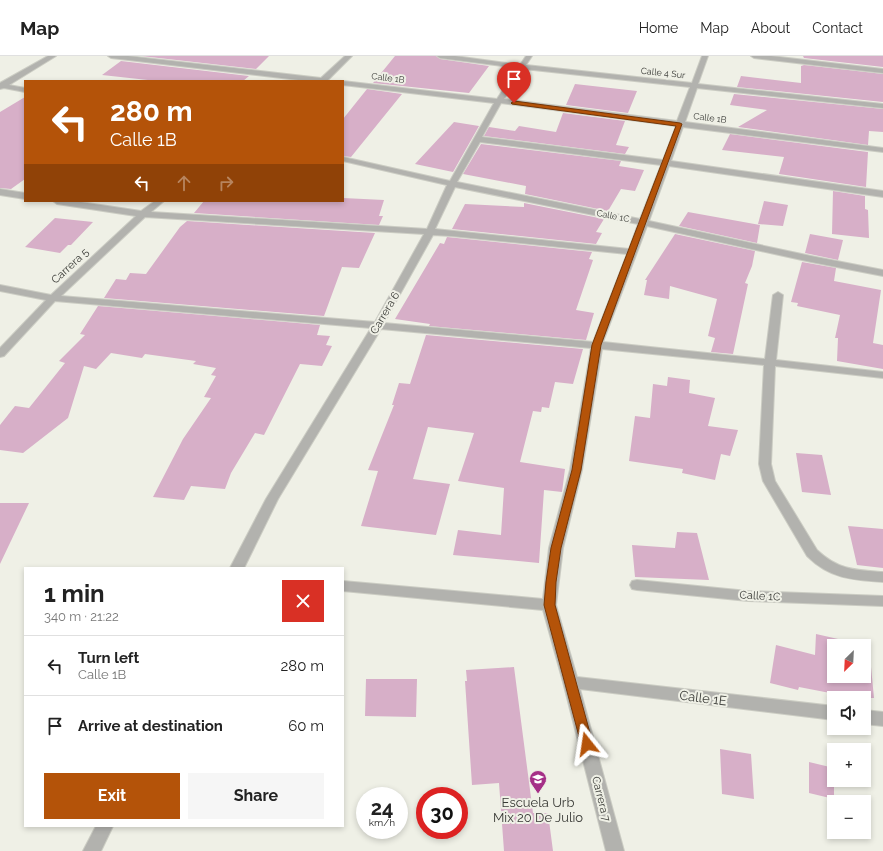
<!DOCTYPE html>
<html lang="en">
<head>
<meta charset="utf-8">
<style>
  body { margin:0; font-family:Raleway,sans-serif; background:#f6f6f6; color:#222; height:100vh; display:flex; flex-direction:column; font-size:15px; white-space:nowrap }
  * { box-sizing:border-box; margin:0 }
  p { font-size:13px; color:#767676 }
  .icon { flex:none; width:22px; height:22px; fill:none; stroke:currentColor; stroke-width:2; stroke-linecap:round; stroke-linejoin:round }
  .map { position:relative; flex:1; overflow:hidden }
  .sheet { position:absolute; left:24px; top:511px; width:320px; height:260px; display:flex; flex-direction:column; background:#fff; border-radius:0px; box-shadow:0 2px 6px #0003 }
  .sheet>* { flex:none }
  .banner { position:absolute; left:24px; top:24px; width:320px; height:122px; border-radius:0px; box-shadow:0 2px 6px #0003; background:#b45309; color:#fff; overflow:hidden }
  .needle { width:26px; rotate:204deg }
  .buttons { position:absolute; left:827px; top:583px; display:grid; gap:8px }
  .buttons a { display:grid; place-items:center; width:44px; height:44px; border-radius:0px; background:#fff; box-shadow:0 2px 6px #0003; font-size:20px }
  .speed { position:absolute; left:356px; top:731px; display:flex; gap:8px; font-size:20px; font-weight:700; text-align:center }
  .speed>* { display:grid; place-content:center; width:52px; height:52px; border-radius:50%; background:#fff; box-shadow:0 2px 6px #0003; line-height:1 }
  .speed small { font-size:10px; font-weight:400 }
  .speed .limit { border:6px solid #d22; background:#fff; color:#111 }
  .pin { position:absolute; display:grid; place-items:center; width:34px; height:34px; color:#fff; margin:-41px -17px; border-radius:50% 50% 50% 0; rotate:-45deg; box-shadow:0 0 4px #0007 }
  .pin .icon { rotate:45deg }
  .me { position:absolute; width:44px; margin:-22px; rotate:345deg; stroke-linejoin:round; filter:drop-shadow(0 0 3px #0008) }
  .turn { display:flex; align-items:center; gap:14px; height:84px; padding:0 20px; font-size:18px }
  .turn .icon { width:52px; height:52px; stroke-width:2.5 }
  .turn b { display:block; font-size:28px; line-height:34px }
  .lanes { display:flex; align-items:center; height:38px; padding:0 20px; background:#0003; justify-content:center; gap:20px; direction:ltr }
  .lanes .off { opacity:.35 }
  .round { display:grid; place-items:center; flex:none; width:42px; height:42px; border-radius:0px; background:#f6f6f6 }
  .headline { display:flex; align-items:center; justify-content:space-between; height:68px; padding:0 20px }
  h1 { font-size:24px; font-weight:700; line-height:30px }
  .primary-button { display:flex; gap:8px; margin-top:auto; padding:8px 20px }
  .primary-button a { flex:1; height:46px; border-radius:0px; background:#b45309; color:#fff; font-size:16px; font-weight:700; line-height:46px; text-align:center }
  .primary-button a+a { background:#f6f6f6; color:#222 }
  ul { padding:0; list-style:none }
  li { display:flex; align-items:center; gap:12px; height:60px; padding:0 20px; border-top:1px solid #e0e0e0 }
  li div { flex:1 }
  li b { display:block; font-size:15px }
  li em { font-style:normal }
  header { display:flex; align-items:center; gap:24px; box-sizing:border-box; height:56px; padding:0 20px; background:#fff; border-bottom:1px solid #e0e0e0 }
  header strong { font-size:19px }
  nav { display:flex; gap:22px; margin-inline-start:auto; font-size:14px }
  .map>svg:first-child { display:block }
  .building { fill:#d7afc8; fill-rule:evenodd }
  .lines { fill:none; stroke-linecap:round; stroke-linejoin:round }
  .street-casing { stroke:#cbccc3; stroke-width:2 }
  .street { fill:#b2b2ae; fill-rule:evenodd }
  .route { fill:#b45309; stroke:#753606 }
  .labels { text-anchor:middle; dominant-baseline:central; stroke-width:4; stroke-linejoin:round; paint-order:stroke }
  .far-street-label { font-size:9px; fill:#393a36; stroke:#eff0e6 }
  .street-label { font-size:11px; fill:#393a36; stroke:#eff0e6 }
  .near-street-label { font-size:13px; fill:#393a36; stroke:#eff0e6 }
  .near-poi-label { font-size:13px; fill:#393a36; stroke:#eff0e6 }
</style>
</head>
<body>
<header>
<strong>Map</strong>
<nav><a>Home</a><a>Map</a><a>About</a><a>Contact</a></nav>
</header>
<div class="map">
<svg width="883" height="795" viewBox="0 0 883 795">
  <rect width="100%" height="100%" fill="#eff0e6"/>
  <!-- building -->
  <path class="building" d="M141 0H269L256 13Z
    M395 0H436L440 3 489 10 469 37 373 27Z
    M803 0H883V11L804 2Z
    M121 5 249 20 243 25H157L102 19Z
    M804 9 883 18V46L737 31 741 20 801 27V10Z
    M575 28 637 35 628 57 566 49Z
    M367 33 402 38 351 101 343 100V63Z
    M734 38 883 53V76L869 75 868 89 738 71 767 54 730 49Z
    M25 41V123L11 133 0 132V56Z
    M563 57 625 65 616 89 629 91 625 98 484 80 489 71 515 75 519 70 556 76Z
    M454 66 479 70 453 116 415 108Z
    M730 78 868 96 866 131 779 118 784 101 722 94Z
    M481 88 621 105 619 110 644 114 635 135 621 133 608 155 525 138 526 130 463 118Z
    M833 135 865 140V153L868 154 869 182 832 178Z
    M343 142 384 144 379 160H383L379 169 194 157 204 145H343Z
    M764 145 788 149 783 170 758 168Z
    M524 147 604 163 596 176 602 177 596 188 452 173 465 148 524 151Z
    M688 156 760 169 757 187 679 170Z
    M55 162 93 166 71 189H68L60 197 25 191Z
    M187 165 375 177 359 212 342 211 324 260 104 242 116 223 126 224 130 217 146 218 180 171Z
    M675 178 755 195 752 210 745 227 748 228 733 298 711 296 715 282 708 280 717 243 670 230 669 243 644 239 647 224H645Z
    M810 178 843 184 838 204 805 197Z
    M447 181 592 196 589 203 593 204 576 254 594 257 586 284 429 270 430 268 395 263 440 187 444 188Z
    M802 206 836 212 834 225 881 234 873 287 883 289V313L837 305 838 282H835L840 259 797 250 798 247 791 246Z
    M98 250 320 269 317 279 330 280 326 289 332 290 322 310 300 308 264 379 255 377 231 417 225 433 191 430 184 444 153 441 183 383 211 342 204 341 216 320 211 319 216 312 193 308 196 305 145 298 142 302 111 297 96 313 84 310 68 362 23 397 0 394V369L15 350 29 352 65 307 59 305 85 279 80 278Z
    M426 279 583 293 573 328 555 326 549 352 542 351 541 356 533 355 520 406 565 413 562 436 544 434 539 507 453 499 458 474 501 479 504 432 458 425 474 377 428 371 413 423 450 428 436 479 361 470 378 415 368 414 394 349H392L399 327 410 328Z
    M668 321 690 324 689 337 715 342 708 370 738 374 730 400 721 398 715 424 682 417 683 413 629 405 635 360 650 362 653 328 667 330Z
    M796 397 822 399 831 439 802 436Z
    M0 447H29L0 508Z
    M848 470 883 473V512L857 509Z
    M677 476 697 477 709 524 635 521 632 489 675 492Z
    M816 578 869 590 874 642H856L799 631 798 634 770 627 776 589 815 599ZM834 590H864V620H834Z
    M514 611 533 757H548L553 795H504L499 727 472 729 465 625H467L466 614Z
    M366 623H417L416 661 365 660Z
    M720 693 751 698 754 743 722 738Z
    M809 706 834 712V743L809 737Z"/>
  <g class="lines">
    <defs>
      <path id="street" d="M48 0H56L9 29 25 32V36L4 32 0 33V27Z
        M108 0H128L321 22 345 0H352L328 24 329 25H307L111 2Z
        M437 0H455L520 9 526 0H532L526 9 692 27 702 0H708L698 28 883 48V52L697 32 685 66 883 92V96L683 71 671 105 883 135V141L669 110 649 165 811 200 883 214V220L811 206 647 170 603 286 765 303 773 239 778 236 783 239 776 304 883 316V322L775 310 771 408 775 425 817 494C838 514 855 514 883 516V526C853 524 830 523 807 500L763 425 759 408 764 309 602 293 582 414 563 492 556 549 577 621 834 650V664L580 633 624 795H606L563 626 543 554 343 535V525L543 543 549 492 570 414 591 292 381 273 278 443 244 512H230L266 443 371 272 55 245 4 300 0 301V292L46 244 0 235V229L51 239 136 160 57 148 53 145H74L141 155 155 145H164L151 156 427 173 447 129 343 105V101L450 125 494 47 343 29V25L497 43 517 12 440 2ZM524 13 690 31 677 65 504 43ZM501 47 676 70 663 104 482 81ZM480 86 661 109 640 163 457 126ZM455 131 638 168 629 193 435 173ZM145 161 424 178 375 266 61 240ZM433 179 451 180 627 198 593 286 384 267Z
        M751 0H771L883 13V17L754 2Z
        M0 133 25 137V143L0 139Z
        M637 524 748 535 883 540V550L748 545 637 534 632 533 630 529 632 525Z
        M864 654 883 656V670L864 668Z
        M96 770H113L101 795H83Z"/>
    </defs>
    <!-- street casing -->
    <use href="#street" class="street-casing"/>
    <!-- street -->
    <use href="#street" class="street"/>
  </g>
  <!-- route -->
  <path class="route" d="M514 45 680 67 682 68 601 289 581 414 561 492 556 526 555 549 593 688 591 691 587 693 583 691 581 688 544 549 546 526 551 492 572 414 592 289 676 70 512 48 511 47Z"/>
  <!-- icons -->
  <defs>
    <symbol id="school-pin" viewBox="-11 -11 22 30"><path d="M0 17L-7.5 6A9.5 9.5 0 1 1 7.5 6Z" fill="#a52f87" stroke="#eff0e6"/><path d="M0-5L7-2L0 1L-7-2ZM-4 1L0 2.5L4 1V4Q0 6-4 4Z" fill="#fff"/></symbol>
  </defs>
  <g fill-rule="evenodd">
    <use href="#school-pin" x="528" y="713" width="20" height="27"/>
  </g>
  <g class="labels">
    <!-- far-street labels -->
    <g class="far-street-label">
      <text transform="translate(663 17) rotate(6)">Calle 4 Sur</text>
      <text transform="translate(388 22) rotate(7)">Calle 1B</text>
      <text transform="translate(710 62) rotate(7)">Calle 1B</text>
      <text transform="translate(613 160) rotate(11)">Calle 1C</text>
    </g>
    <!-- street labels -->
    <g class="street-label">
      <text transform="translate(70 210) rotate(-43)">Carrera 5</text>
      <text transform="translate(385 257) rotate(-60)">Carrera 6</text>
      <text transform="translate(760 540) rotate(3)">Calle 1C</text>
      <text transform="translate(601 743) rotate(76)">Carrera 7</text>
    </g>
    <!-- near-street labels -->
    <g class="near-street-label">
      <text transform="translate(703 642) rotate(7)">Calle 1E</text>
    </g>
    <!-- near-poi labels -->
    <g class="near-poi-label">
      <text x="538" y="746">Escuela Urb<tspan x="538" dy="15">Mix 20 De Julio</tspan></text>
    </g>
  </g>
</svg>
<div class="buttons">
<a><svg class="needle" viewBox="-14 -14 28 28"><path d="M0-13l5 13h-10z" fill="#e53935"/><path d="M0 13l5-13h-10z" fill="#767676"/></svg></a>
<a><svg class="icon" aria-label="sound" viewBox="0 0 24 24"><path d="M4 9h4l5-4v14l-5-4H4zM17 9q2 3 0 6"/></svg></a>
<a>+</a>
<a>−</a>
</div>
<div class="speed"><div>24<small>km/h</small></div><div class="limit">30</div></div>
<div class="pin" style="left:514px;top:47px;background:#d93025"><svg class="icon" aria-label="arrive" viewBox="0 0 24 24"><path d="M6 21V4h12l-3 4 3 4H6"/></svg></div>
<svg class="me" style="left:587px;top:688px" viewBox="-20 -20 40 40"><path d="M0-17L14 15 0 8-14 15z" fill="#b45309" stroke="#fff" stroke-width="4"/></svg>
<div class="banner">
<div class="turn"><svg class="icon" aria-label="left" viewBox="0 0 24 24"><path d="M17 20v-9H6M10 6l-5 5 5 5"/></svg><div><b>280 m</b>Calle 1B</div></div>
<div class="lanes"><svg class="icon" aria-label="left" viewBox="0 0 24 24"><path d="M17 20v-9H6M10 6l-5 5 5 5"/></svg><svg class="icon off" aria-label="ahead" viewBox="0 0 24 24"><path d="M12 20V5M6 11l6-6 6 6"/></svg><svg class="icon off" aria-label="right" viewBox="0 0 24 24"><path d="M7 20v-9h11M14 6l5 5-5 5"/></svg></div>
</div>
<section class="sheet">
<div class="headline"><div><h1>1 min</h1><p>340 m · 21:22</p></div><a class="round" style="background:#d93025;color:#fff"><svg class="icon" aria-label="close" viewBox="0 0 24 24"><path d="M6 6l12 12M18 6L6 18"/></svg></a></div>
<ul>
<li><svg class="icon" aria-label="left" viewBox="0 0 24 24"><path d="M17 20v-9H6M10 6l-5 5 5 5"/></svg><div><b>Turn left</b><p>Calle 1B</p></div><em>280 m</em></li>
<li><svg class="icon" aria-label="arrive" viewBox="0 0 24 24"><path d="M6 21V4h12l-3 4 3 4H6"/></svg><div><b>Arrive at destination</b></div><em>60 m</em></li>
</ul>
<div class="primary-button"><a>Exit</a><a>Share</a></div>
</section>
</div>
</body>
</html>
